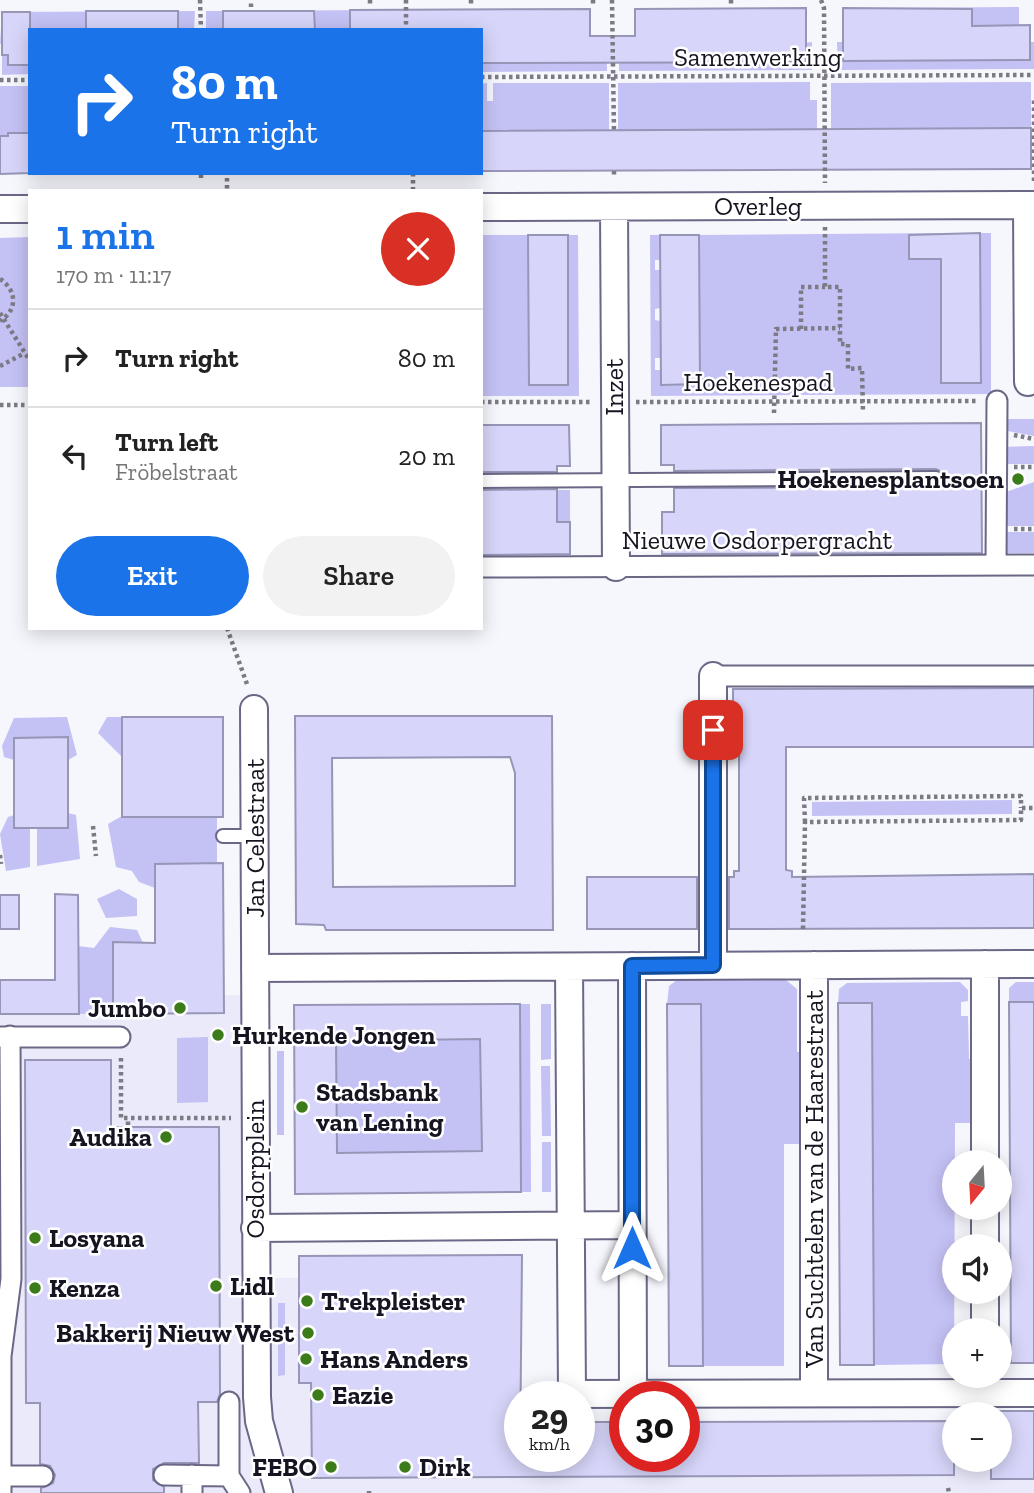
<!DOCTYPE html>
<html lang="en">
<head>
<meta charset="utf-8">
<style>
  body { margin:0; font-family:"Zilla Slab",serif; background:#f2f2f2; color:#222; height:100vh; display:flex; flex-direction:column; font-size:26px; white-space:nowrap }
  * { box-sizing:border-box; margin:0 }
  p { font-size:23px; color:#767676 }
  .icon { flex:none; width:38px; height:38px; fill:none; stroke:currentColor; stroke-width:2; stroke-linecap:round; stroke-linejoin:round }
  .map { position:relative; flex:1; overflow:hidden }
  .details { position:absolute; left:28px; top:189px; width:455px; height:441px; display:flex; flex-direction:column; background:#fff; border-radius:0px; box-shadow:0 4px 18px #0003 }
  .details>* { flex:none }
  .top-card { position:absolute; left:28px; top:28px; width:455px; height:147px; border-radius:0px; box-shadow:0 4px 18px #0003; background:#1a73e8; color:#fff; overflow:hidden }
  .needle { width:46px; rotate:198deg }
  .buttons { position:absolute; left:942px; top:1150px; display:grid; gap:14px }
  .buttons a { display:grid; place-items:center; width:70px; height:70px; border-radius:50%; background:#fff; box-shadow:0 4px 18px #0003; font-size:35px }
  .speed { position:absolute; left:504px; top:1381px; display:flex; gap:14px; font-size:35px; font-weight:700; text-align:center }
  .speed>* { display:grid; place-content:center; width:91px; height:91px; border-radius:50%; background:#fff; box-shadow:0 4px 18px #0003; line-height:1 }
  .speed small { font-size:18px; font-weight:400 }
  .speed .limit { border:10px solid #d22; background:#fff; color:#111 }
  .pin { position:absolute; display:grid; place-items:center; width:60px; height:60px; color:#fff; margin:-30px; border-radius:14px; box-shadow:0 4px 10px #0006 }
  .me { position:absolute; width:77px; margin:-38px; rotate:0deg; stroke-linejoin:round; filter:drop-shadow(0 0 5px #0008) }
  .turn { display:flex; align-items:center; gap:24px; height:147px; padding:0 28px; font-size:32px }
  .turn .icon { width:91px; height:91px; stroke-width:2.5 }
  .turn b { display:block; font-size:49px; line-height:60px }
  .round { display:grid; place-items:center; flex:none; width:74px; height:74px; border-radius:37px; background:#f2f2f2 }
  .summary { display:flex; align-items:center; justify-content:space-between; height:119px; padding:0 28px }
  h1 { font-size:42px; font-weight:600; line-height:52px; color:#1a73e8 }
  .button { display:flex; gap:14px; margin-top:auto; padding:14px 28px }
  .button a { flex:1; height:80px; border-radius:42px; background:#1a73e8; color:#fff; font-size:28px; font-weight:600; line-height:80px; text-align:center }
  .button a+a { background:#f2f2f2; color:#222 }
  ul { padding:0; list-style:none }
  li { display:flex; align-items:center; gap:21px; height:98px; padding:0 28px; border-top:2px solid #e0e0e0 }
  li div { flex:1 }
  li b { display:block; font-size:26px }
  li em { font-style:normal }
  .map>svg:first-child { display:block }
  .built { fill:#eaeafb }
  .green { fill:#c4c1f5 }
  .building { fill:#d7d5f9; stroke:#9796b6; stroke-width:2; fill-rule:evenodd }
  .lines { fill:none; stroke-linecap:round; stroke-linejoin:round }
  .service-casing { stroke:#6a6886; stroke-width:16 }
  .pedestrian-casing { stroke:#6a6886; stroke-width:23 }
  .minor-casing { stroke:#6a6886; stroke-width:30 }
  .path { stroke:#7c7b85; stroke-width:4.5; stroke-dasharray:3.5 3.5; stroke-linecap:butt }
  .service { stroke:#fff; stroke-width:12 }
  .pedestrian { stroke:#fff; stroke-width:19 }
  .minor { stroke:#fff; stroke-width:26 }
  .route-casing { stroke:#114b97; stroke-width:18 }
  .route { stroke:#1a73e8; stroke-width:12 }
  .poi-dot { fill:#3b7b19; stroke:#fff; stroke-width:2.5 }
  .labels { text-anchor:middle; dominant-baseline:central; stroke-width:5; stroke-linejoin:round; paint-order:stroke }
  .street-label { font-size:26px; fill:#151420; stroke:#fff }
  .poi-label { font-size:26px; font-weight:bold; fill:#151420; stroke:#fff; text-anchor:start }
</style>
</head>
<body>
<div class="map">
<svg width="1034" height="1493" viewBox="0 0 1034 1493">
  <rect width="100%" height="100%" fill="#f6f6fd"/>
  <!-- built -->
  <path class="built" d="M245 995V1278H363L520 1456 999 1460 1034 1447V1493H0V996Z"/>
  <!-- green -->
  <path class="green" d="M1019 7V26H854V8Z
    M382 10 350 30H206V11Z
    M195 11 194 30H30L0 44 2 12Z
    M812 42V70L619 71V63Z
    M837 42H843L844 61 1030 60V42H1034V69L838 70Z
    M2 55H8V65H30V74L2 75Z
    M481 63H607V71L481 72Z
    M810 82V100H817V132L618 133V83Z
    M1031 82V129L831 132V83Z
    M487 83V101H493V83H609V130L481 131V84Z
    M0 86H30V133L0 136Z
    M941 233 942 383H980V233H991V394L651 396 650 235H660V260H655V270H660V308L655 309V320L660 321 661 358H655V370H661V385L700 384V369L697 368 699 235Z
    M481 235H528L529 385H568V235H578L579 396H481Z
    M30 237V387H0V238Z
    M1003 419H1034V436L1003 430Z
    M1034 446V464H1003V447Z
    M1034 482V526H1003V493Z
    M557 490H570V522H481Z
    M1003 532H1034V553H1003Z
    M67 717 77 755 68 760 14 738V760L4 757 2 746 14 718Z
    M107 717H122V757L98 733Z
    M1012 800V814L812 816V802Z
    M68 813 76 815 80 859 37 866V828H68Z
    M14 815V828H30V867L6 871 0 834 8 817Z
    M122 816 217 817V863L155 864V888L139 882 132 871 116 867 108 824Z
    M119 889 137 899V916L106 918 97 899Z
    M110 927 137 930 143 943H113V1014H79L78 946 94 948Z
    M677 980H786L797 989V1052H809L804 1144H784V1366H703L701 1004H667L669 986Z
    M960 982 968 990V1001L961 1002V1016H968L969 1059 980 1060V1123H955L954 1364 874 1365 872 1003H838L839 989 847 983Z
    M1016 982H1034V1002H1009V988Z
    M520 1004H530L531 1192H521Z
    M541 1004H551V1059L541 1060Z
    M208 1037V1102L177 1103V1038Z
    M480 1039 482 1151 337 1153 336 1041Z
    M277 1051H284V1135H277Z
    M541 1066H550L551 1136H542Z
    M542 1142H551V1192H542Z
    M278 1303H285V1375L278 1376Z"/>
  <!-- building -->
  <path class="building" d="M806 8V62L481 63V30H350V10L590 9V36H635V9Z
    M843 8 972 9V26L1030 25V60L843 61Z
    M86 11H178V30H86Z
    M223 11H314L315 30H223Z
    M2 12H30V65H8V55H2Z
    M1031 128V169L481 171V131Z
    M8 133H30V173L0 174V136H8Z
    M980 233 981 383H941V259H909V235Z
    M528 235H568V385H529Z
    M660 235H699L700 384 661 385Z
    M981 423 982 553 662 554V512H674V488L936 487 945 479 943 473 936 469 674 471V465H661V425Z
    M481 425H569L570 466H557V472H481Z
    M557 489V522H570V554L481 555V490Z
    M1034 688V747H786V870L792 871V877L1034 874V928L729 929V877H734V871H739V747H733V689Z
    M295 716H552L553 930H326L324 925 296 924ZM510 757 515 773V886L333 887 332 758Z
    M122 717H223V817H122Z
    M68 737V828H14V738Z
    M223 863 224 1013 113 1014V942L155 943V864Z
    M587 877H697V929H587Z
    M55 894 78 895 79 1014H0V980H55Z
    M0 895H19V929H0Z
    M1009 1002H1034V1363H1011Z
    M838 1003H872L874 1365H840Z
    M520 1004 521 1192 295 1194 294 1005ZM480 1039 482 1151 337 1153 336 1041Z
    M667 1004H701L703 1366H669Z
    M25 1060H111V1127H219L220 1394 217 1402H198L199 1463H164L153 1469V1480L164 1487V1493H41V1488L53 1483 55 1475 50 1466 40 1464V1403H26Z
    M522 1255 520 1456H579V1422H625V1456H684V1422L954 1421V1475L312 1478 311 1383H299V1256Z
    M999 1411H1034V1479H991V1460H999Z"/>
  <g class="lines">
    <defs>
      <path id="service" d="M481 481 936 478
        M223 836H255"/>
      <path id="pedestrian" d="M996 565 997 401
        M481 567 1034 565
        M713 676H1034
        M0 1037H120
        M229 1402V1476L240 1493
        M164 1475 229 1476
        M1 1476H43
        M1 1493V1356L11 1279 10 1036
        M192 1493V1475"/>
      <path id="minor" d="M1027 205 1028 382
        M481 207 1034 205
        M614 207 616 567
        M0 209H30
        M713 676V965
        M254 709 257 1397 259 1421 279 1493
        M632 966 633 1394
        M569 967 572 1394 1034 1393
        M255 968 1034 964
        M985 1162V964
        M255 1228 632 1225
        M985 1246V1208
        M985 1330V1292
        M814 1393V965"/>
    </defs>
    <!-- service casing -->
    <use href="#service" class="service-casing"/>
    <!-- pedestrian casing -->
    <use href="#pedestrian" class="pedestrian-casing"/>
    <!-- minor casing -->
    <use href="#minor" class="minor-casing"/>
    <!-- path -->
    <path class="path" d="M200 0 201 30
      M370 0V6
      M406 0V30
      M471 0V6
      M593 0V5
      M612 0 614 131
      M731 0V5
      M821 0 824 8 825 183
      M251 7V0
      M481 77 1034 75
      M0 80H30
      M614 171V176
      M413 173V191
      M201 178V173
      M227 178V191
      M1034 181V98
      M825 227V287H840V344H848V369L862 368 863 413
      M0 279C17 290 18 310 0 321
      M0 313 30 361
      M801 329V287H825
      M0 366 25 353
      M481 402H592
      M636 402 977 401
      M0 405H30
      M774 413 776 329 840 328
      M1014 435 1034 439
      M1014 467H1034
      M1014 529H1034
      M227 628 248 687
      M805 822 804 798 1021 796V808
      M93 826 96 856
      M0 855 1 864
      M803 929 805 822 1021 820V808H1034
      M121 1058V1118H231
      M128 1146V1118
      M948 1488 949 1493
      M369 1491V1493"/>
    <!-- service -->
    <use href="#service" class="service"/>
    <!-- pedestrian -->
    <use href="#pedestrian" class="pedestrian"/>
    <!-- minor -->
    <use href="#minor" class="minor"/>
  </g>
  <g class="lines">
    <defs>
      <path id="route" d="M632 1248V966L713 965V730"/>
    </defs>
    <!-- route casing -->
    <use href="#route" class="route-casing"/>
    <!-- route -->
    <use href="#route" class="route"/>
  </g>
  <!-- markers -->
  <g class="poi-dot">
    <circle cx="1018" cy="479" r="7"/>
    <circle cx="180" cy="1008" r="7"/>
    <circle cx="218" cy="1035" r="7"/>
    <circle cx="302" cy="1107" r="7"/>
    <circle cx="166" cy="1137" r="7"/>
    <circle cx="35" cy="1238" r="7"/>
    <circle cx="216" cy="1286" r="7"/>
    <circle cx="35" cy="1288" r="7"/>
    <circle cx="307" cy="1301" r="7"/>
    <circle cx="308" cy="1333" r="7"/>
    <circle cx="306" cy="1359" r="7"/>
    <circle cx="318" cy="1395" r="7"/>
    <circle cx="331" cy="1467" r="7"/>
    <circle cx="405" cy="1467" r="7"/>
  </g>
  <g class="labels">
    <!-- street labels -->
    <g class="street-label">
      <text x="758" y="57">Samenwerking</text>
      <text x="758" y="206">Overleg</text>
      <text x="758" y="382">Hoekenespad</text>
      <text transform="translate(614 387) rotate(-90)">Inzet</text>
      <text x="757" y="540">Nieuwe Osdorpergracht</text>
      <text transform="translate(255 838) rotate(-90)">Jan Celestraat</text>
      <text transform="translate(255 1169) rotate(-90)">Osdorpplein</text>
      <text transform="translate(814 1179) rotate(-90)">Van Suchtelen van de Haarestraat</text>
    </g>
    <!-- poi labels -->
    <g class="poi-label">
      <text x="1004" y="479" text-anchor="end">Hoekenesplantsoen</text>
      <text x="166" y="1008" text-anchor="end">Jumbo</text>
      <text x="232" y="1035">Hurkende Jongen</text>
      <text x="316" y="1092">Stadsbank<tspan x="316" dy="30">van Lening</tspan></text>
      <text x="152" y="1137" text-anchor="end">Audika</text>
      <text x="49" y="1238">Losyana</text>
      <text x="230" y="1286">Lidl</text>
      <text x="49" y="1288">Kenza</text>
      <text x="321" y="1301">Trekpleister</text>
      <text x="294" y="1333" text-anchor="end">Bakkerij Nieuw West</text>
      <text x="320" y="1359">Hans Anders</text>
      <text x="332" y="1395">Eazie</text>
      <text x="317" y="1467" text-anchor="end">FEBO</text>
      <text x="419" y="1467">Dirk</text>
    </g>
  </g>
</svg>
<div class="buttons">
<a><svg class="needle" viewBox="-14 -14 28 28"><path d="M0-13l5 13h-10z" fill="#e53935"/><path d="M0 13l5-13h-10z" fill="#767676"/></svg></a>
<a><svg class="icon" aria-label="sound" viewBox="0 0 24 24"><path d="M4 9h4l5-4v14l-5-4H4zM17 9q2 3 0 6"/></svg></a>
<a>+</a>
<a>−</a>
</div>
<div class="speed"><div>29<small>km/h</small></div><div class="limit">30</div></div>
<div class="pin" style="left:713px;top:730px;background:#d93025"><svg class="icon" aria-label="arrive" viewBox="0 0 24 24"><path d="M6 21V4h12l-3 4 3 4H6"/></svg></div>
<svg class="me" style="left:632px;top:1248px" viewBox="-20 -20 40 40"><path d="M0-17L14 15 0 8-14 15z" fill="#1a73e8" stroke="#fff" stroke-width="4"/></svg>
<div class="top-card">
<div class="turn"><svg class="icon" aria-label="right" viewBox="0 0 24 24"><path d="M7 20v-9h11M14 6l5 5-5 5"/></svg><div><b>80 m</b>Turn right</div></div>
</div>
<section class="details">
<div class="summary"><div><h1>1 min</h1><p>170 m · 11:17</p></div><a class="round" style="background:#d93025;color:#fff"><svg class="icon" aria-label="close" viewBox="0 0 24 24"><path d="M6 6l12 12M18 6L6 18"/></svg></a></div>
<ul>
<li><svg class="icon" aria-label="right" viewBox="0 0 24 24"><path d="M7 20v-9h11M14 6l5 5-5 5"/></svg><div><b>Turn right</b></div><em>80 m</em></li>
<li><svg class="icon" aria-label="left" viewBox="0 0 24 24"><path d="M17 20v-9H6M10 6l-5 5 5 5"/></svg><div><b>Turn left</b><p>Fröbelstraat</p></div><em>20 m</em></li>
</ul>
<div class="button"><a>Exit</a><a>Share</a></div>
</section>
</div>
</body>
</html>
